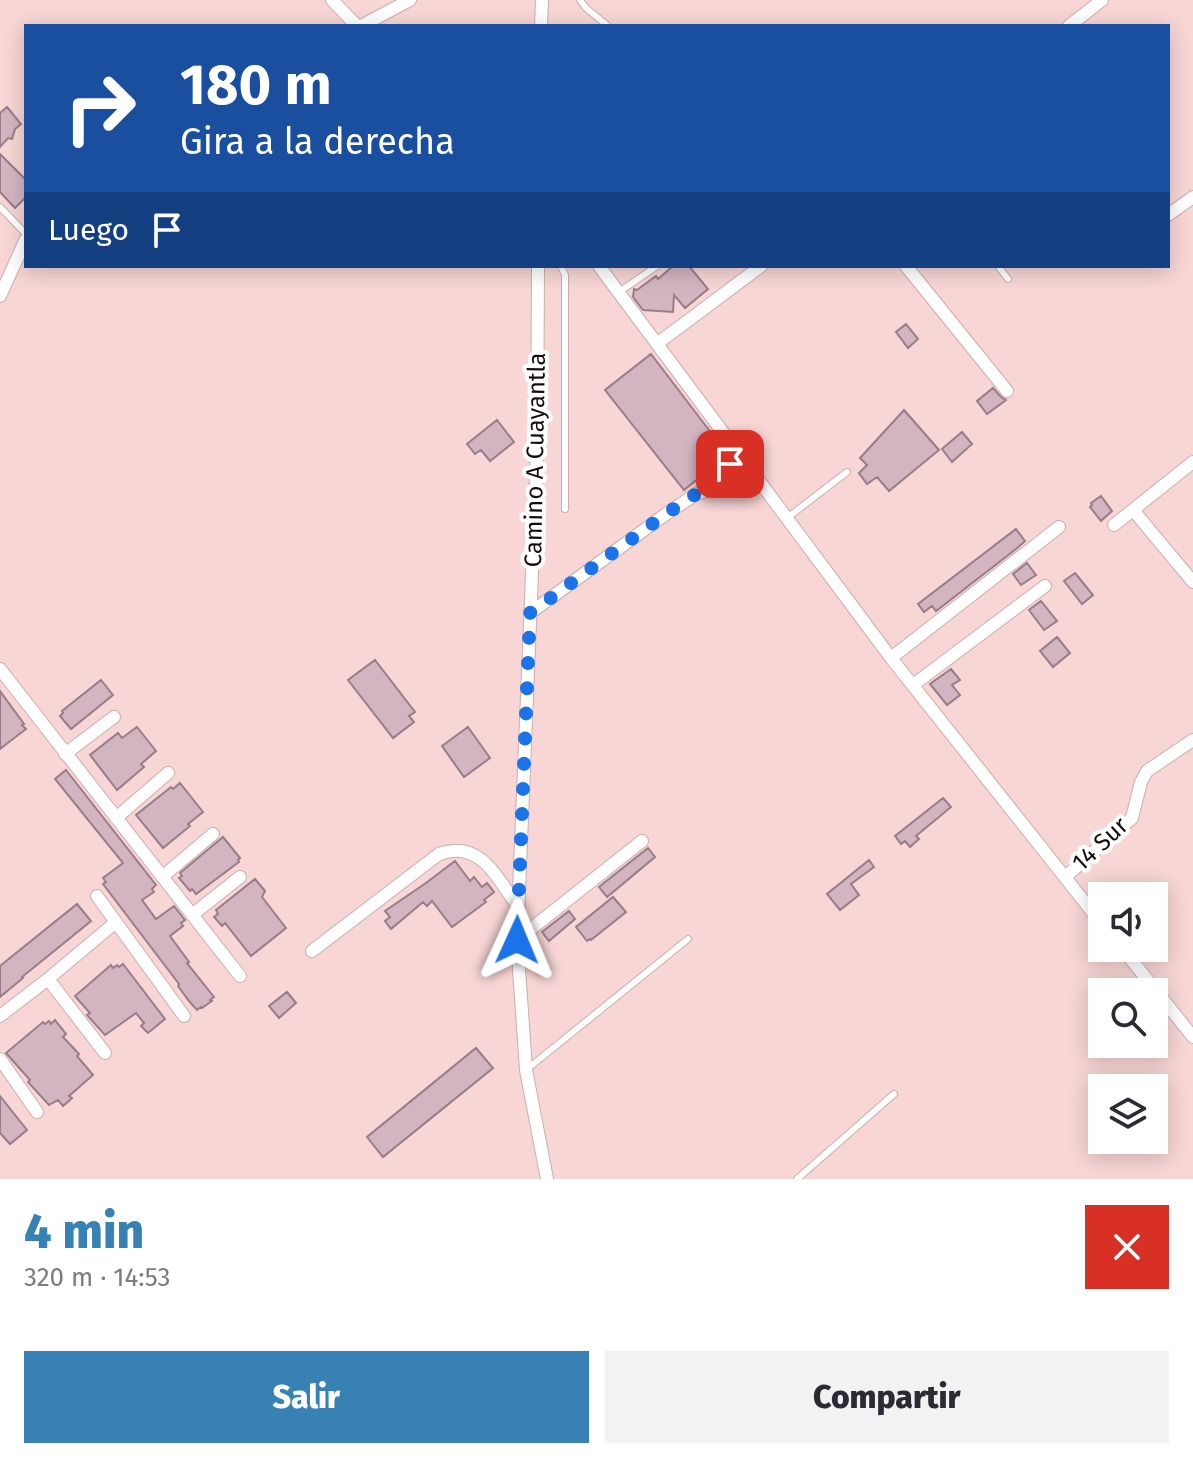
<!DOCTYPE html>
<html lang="es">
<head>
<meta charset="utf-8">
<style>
  body { margin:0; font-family:"Fira Sans",sans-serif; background:#f2f2f3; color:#2b2b33; height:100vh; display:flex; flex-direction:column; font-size:30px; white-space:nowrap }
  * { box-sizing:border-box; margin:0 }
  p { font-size:26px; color:#7c7c81 }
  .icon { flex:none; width:44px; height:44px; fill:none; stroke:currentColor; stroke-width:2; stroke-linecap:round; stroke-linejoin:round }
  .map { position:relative; height:1179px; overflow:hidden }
  .side { display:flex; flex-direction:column; background:#fff; flex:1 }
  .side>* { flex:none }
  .guide { position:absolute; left:24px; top:24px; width:1146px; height:244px; border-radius:0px; box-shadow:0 4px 20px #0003; background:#1a4fa0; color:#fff; overflow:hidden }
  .fabs { position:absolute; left:1088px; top:882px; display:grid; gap:16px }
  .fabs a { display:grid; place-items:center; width:80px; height:80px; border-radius:0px; background:#fff; box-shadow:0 4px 20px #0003; font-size:40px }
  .pin { position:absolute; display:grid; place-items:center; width:68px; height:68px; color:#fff; margin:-34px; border-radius:16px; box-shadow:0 4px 12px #0006 }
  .me { position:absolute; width:88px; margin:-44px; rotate:1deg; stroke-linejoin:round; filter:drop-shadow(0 0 6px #0008) }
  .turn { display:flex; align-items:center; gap:28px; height:168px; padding:0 24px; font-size:36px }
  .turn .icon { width:104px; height:104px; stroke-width:2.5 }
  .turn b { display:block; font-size:56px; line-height:68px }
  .then { display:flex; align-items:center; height:76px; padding:0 24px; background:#0003; gap:16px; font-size:30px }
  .round { display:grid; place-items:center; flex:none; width:84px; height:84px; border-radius:0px; background:#f2f2f3 }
  .summary { display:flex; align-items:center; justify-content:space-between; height:136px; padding:0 24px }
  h1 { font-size:48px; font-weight:800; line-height:60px; color:#3781b5 }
  .primary-button { display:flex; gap:16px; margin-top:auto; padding:16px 24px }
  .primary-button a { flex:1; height:92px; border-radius:0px; background:#3781b5; color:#fff; font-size:32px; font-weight:800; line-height:92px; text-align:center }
  .primary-button a+a { background:#f2f2f3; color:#2b2b33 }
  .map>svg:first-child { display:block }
  .building { fill:#d3b5c1; stroke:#987d88; stroke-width:2 }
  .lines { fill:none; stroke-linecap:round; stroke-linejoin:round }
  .service-casing { stroke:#cdadac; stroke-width:8 }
  .minor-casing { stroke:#cdadac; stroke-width:14 }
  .service { stroke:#fff; stroke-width:6 }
  .minor { stroke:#fff; stroke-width:12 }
  .route { stroke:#1a73e8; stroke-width:14; stroke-dasharray:0 25.2 }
  .labels { text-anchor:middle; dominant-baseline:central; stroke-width:8; stroke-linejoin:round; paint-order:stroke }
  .street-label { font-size:24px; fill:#150b0a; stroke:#fff }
</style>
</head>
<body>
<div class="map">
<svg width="1193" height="1179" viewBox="0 0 1193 1179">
  <rect width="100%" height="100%" fill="#f7d6d5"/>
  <!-- building -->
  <path class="building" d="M7 107 21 124 15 129 12 139 8 138 0 147V113Z
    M0 154 26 180V197L15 208 0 192Z
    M673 266H689L708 289 685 308 674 295 673 312 643 310 633 297 634 289 637 290 656 276 658 279Z
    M906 324 918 339 908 348 896 332Z
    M651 354 728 455 684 490 605 390Z
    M993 388 1001 397 1006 400 987 414 977 401Z
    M904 410 939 450 889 491 877 477 867 484 859 473 867 465 860 458Z
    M497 420 514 442 490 461 481 450 475 454 467 444Z
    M962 432 972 444 952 462 942 449Z
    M1101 496 1112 511 1101 521 1090 507 1092 505 1091 503Z
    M1016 529 1025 541 1016 549 936 611 932 606 924 612 918 604Z
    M1027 563 1036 575 1021 585 1013 574Z
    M1075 573 1093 595 1082 604 1064 581Z
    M1041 601 1057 621 1044 630 1029 610Z
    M1057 637 1070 653 1053 667 1040 651Z
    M375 660 415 712 409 716 414 722 393 738 348 680Z
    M951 669 960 680 952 685 960 695 947 705 930 684Z
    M101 680 113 695 71 729 60 716 63 713 62 711Z
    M0 691 24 724 22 725 26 729 0 749Z
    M137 727 156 751 141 764 144 767 117 790 90 755 118 733 122 738Z
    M468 727 490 758 464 777 442 746Z
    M66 770 156 885 152 889 154 892 142 900 156 919 174 906 185 920 181 923 183 926 170 936 189 962 187 963 214 997 210 1000 212 1001 202 1008 201 1007 197 1010 189 1001 178 986 179 984 103 884 106 882 103 878 123 863 55 779Z
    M180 783 203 812 188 824 190 826 163 848 136 815 171 787 173 789Z
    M943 798 951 807 916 836 919 839 910 847 905 841 901 844 895 836Z
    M223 837 240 858 238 860 239 862 196 894 192 889 190 891 179 878 182 876 180 873Z
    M648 848 655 857 607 897 599 887Z
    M869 860 874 867 851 884 859 895 840 910 827 894Z
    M455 861 470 881 474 877 482 887 487 883 494 892 484 900 486 902 452 927 432 901 427 906 423 902 391 929 385 921 390 917 385 911 426 883Z
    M255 879 265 891 262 897 286 928 251 956 225 923 222 926 214 917 218 914 216 910Z
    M613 897 626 912 591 940 590 939 587 941 576 927Z
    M77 904 91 921 22 977 23 978 0 997V966Z
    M569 911 575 919 549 941 542 932Z
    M123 964 165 1019 148 1033 141 1026 144 1023 136 1013 105 1035 87 1015 90 1013 75 996 111 965 113 968 117 965 119 967Z
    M287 992 296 1003 279 1018 269 1006Z
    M55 1020 66 1034 63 1037 79 1054 77 1056 93 1075 69 1096 72 1098 63 1106 58 1100 49 1105 28 1082 30 1080 6 1053 43 1022 45 1024 49 1021 51 1024Z
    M476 1048 493 1068 383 1157 367 1137Z
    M0 1096 27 1130 10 1144 0 1133Z"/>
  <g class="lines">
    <defs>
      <path id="service" d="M580 0 586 8 608 26
        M0 207 26 234
        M561 266 565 275V509
        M998 266 1008 279
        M619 292 657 266
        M787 518 847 472
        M526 1070 688 939
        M797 1179 894 1094"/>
      <path id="minor" d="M332 0 357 26
        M361 26 410 0
        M541 26 542 0
        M1069 26 1102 0
        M1168 215 1193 197
        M538 266 537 452 517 940 526 1070 547 1179
        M599 266 891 658 1102 924
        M906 266 1007 391
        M0 296 26 239
        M658 343 761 266
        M1133 510 1193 582
        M1114 525 1193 462
        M530 613 666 514 696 494 715 488 726 469 741 455
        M891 658 1059 527
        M0 669 240 976
        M913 685 1045 586
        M65 754 114 717
        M116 818 168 773
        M162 877 213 834
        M1065 877 1132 818 1141 782 1147 771 1193 740
        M97 896 184 1016
        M192 915 240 877
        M517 940 642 841
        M1122 948 1193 1037
        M312 951 439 854C480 839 496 877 517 905
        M48 979 105 1053
        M0 1016 48 979 116 922
        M0 1059 37 1112"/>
    </defs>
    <!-- service casing -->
    <use href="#service" class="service-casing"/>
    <!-- minor casing -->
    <use href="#minor" class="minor-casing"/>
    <!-- service -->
    <use href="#service" class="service"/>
    <!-- minor -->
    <use href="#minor" class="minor"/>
  </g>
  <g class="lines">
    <!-- route -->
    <path class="route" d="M517 940 530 613 666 514 696 494 715 488 730 464"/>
  </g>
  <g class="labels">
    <!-- street labels -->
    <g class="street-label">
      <text transform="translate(535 460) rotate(-89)">Camino A Cuayantla</text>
      <text transform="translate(1100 844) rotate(-43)">14 Sur</text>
    </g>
  </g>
</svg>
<div class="fabs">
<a><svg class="icon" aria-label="sound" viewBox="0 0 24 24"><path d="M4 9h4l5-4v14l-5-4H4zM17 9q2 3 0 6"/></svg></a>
<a><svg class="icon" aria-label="search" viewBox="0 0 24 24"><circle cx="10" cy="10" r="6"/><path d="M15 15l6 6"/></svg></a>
<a><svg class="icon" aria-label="layers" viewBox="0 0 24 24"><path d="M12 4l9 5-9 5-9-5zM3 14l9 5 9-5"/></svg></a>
</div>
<div class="pin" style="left:730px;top:464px;background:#d93025"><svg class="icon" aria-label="arrive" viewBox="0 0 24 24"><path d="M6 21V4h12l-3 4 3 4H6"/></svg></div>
<svg class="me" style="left:517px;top:940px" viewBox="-20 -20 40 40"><path d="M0-17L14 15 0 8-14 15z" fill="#1a73e8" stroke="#fff" stroke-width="4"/></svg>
<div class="guide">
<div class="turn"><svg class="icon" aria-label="right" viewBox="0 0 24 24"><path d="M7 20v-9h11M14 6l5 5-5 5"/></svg><div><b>180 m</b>Gira a la derecha</div></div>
<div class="then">Luego<svg class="icon" aria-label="arrive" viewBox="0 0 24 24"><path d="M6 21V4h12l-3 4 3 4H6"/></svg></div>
</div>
</div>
<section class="side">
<div class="summary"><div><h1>4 min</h1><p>320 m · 14:53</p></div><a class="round" style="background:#d93025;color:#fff"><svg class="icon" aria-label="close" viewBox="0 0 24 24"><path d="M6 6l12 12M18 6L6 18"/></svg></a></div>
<div class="primary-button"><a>Salir</a><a>Compartir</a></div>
</section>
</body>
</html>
